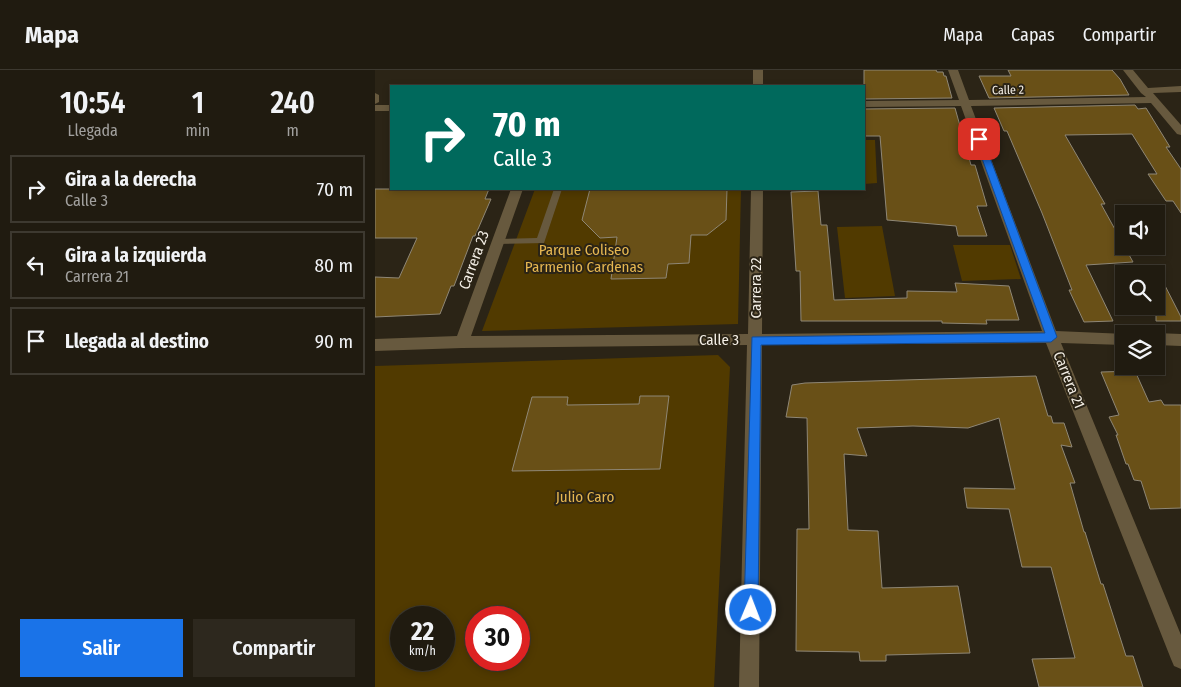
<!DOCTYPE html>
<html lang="es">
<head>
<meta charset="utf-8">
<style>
  body { margin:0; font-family:"Fira Sans Condensed",sans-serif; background:#2d281e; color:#f1f3f6; height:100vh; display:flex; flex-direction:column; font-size:19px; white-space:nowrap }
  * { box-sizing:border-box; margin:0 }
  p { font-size:16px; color:#a2a19f }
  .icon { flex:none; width:28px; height:28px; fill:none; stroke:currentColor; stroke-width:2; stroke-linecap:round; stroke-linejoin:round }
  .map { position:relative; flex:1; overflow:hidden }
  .sheet { display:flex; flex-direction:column; background:#201b10; width:375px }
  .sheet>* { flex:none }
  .banner { position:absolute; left:15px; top:15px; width:475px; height:105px; border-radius:0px; box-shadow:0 2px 8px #0003,0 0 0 1px #3d3930; background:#00695c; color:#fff; overflow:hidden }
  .controls { position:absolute; left:740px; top:135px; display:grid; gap:10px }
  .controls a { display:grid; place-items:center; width:50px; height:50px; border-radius:0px; background:#201b10; box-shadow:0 2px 8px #0003,0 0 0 1px #3d3930; font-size:25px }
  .speed { position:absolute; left:15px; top:536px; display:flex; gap:10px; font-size:25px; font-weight:700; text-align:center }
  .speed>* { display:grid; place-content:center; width:65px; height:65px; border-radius:50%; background:#201b10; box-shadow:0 2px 8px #0003,0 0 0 1px #3d3930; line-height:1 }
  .speed small { font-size:12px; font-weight:400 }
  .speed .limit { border:8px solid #d22; background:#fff; color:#111 }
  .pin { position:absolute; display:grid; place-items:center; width:42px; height:42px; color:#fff; margin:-21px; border-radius:10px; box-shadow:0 2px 8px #0006 }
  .me { position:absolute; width:55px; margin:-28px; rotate:1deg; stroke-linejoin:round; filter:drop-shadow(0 0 4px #0008) }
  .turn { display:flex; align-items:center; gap:18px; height:105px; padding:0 20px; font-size:22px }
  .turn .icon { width:65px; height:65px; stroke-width:2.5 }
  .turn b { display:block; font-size:35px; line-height:42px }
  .eta { display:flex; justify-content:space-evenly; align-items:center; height:85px; text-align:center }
  .eta b { font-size:30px; font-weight:600; line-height:35px }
  .button { display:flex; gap:10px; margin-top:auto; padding:10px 20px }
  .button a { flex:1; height:58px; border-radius:0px; background:#1a73e8; color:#fff; font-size:20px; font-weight:600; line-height:58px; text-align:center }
  .button a+a { background:#2d281e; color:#f1f3f6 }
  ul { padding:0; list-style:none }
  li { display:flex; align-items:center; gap:15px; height:68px; margin:0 10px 8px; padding:0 10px; border:2px solid #3d3930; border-radius:0px }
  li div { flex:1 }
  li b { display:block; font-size:19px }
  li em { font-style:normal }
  header { display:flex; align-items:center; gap:30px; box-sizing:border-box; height:70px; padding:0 25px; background:#201b10; border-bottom:1px solid #3d3930 }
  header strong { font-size:24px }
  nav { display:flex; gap:28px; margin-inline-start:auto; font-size:18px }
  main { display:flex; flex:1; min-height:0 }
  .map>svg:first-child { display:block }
  .green { fill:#513a00; fill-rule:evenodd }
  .building { fill:#695017; stroke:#8f8776 }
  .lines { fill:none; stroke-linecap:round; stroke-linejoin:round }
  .lane { fill:#67593e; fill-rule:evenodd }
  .street { fill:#67593e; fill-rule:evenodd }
  .route { fill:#1a73e8; stroke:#114b97 }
  .labels { text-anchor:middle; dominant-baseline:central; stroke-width:4; stroke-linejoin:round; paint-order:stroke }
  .far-street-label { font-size:12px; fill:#f4efe6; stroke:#2b2416 }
  .park-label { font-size:15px; fill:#e6b751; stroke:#2b2416 }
  .street-label { font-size:15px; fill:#f4efe6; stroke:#2b2416 }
</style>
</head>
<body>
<header>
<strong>Mapa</strong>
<nav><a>Mapa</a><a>Capas</a><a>Compartir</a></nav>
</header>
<main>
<section class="sheet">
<div class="eta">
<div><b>10:54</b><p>Llegada</p></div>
<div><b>1</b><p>min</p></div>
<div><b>240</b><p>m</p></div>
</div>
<ul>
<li><svg class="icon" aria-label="right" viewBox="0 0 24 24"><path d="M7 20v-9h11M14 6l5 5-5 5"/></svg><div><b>Gira a la derecha</b><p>Calle 3</p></div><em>70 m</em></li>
<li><svg class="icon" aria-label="left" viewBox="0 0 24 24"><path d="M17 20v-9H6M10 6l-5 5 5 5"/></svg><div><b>Gira a la izquierda</b><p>Carrera 21</p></div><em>80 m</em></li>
<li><svg class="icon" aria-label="arrive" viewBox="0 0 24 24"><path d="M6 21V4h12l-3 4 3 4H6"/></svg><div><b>Llegada al destino</b></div><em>90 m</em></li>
</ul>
<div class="button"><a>Salir</a><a>Compartir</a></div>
</section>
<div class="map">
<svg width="806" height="617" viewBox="0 0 806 617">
  <rect width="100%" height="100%" fill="#2b2416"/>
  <!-- green -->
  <path class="green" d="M489 70H500L502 113 489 114Z
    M160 119H366L363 254 107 261Z
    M507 156 520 226 470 228 462 157Z
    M578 175H635L646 209 587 211Z
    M343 285 355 297 339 617H0V296ZM26 548H69V590H26ZM101 548H144V590H101Z"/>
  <!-- building -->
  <path class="building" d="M489 0H561L562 2H568L569 6H571L577 28 489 29Z
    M633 0H737L745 9 754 25 614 28 604 6H636Z
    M760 35 763 39 771 38 795 77H791L806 99V143L798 131H791L773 104H782L757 64 690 65 730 134H726L758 192 711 195 738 251 709 252 694 220H697L667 143 632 61H629L619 38Z
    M580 38 596 95H600L612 136H602L612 166H583L581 156 512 150 505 66H489V39Z
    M0 119H114L110 129H116L100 166H98L79 216H76L65 244 0 247V207L24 208 42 168H0Z
    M215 119H352L351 150 332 165H316L314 193 293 194 291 208 236 209 242 167 225 168 207 150Z
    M443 121 446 155H452L459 230 532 228V221L582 222 580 213 634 216 644 250H611L612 254 567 253V251H426L425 201H421L416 122Z
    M781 198 806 247V251H781Z
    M760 301 774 332 786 330 789 335H806V438L775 439 766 411 759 410 753 394H751L741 365H743L734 347 744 345 726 302Z
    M661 306 673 346H676L678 353H689L697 377 686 375 700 413H695L709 462H710L726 514H728L751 586H758L768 617H664L657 589 700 588 676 497H647L634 439 592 438 589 418 640 419 624 348 593 358 538 356 482 358 492 386 469 384 473 460 503 461 507 518 583 516 595 583 511 585V591H485L484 582 421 581 422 459H434L432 348 411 347 417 315 430 313Z
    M265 326H294L285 399 137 401 157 327H193L192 335 264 334Z"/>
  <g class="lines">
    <!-- lane -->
    <path class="lane" d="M0 23 4 25V32L0 34Z
      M179 119H187L169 173 119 174 117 172 122 169 162 168Z"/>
    <!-- street -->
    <path class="street" d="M378 0H388V16H378Z
      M573 0H583L594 30 771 27 766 23 748 0H758L773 18 806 16V22L778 23 806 55V65L802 64 776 33 596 36 681 261 751 264H749V275L686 273 806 565V599L799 596 796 589 671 273 387 275 384 617H364L372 275 87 278 0 281V269L82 266 136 119H148L96 266 373 264 376 119H388L387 264 667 261 586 36 489 37V31L584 30Z
      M0 35H16V41H0Z
      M781 263 806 264V276L781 275V264H779Z"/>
  </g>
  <!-- route -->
  <path class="route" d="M604 67 608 69 682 267 676 272 386 275 383 540 381 545 376 547 371 545 369 540 377 267 670 263 600 69Z"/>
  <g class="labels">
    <!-- far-street labels -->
    <g class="far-street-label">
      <text transform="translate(633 20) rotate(-1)">Calle 2</text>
    </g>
    <!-- park labels -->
    <g class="park-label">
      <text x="209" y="180">Parque Coliseo<tspan x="209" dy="17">Parmenio Cardenas</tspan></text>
      <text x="210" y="427">Julio Caro</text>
    </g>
    <!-- street labels -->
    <g class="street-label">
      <text transform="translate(99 190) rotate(-70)">Carrera 23</text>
      <text transform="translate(381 218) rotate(-90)">Carrera 22</text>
      <text x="344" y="270">Calle 3</text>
      <text transform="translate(694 310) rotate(68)">Carrera 21</text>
    </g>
  </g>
</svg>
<div class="controls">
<a><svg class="icon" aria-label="sound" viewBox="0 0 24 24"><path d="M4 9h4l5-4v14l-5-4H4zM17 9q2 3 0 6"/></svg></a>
<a><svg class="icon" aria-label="search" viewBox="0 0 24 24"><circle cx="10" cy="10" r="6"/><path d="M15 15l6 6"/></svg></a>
<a><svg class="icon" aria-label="layers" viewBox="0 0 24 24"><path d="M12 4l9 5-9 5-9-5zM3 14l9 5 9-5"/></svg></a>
</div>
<div class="speed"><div>22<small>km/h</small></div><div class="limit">30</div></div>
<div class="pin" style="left:604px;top:69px;background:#d93025"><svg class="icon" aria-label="arrive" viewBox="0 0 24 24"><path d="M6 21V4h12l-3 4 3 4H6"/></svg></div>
<svg class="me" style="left:376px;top:540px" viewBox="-20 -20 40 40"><circle r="17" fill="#1a73e8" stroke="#fff" stroke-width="3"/><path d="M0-11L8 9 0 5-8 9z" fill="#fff"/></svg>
<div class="banner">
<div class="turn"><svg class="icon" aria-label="right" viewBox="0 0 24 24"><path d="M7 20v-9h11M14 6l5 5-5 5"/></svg><div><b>70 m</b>Calle 3</div></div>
</div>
</div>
</main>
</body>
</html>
